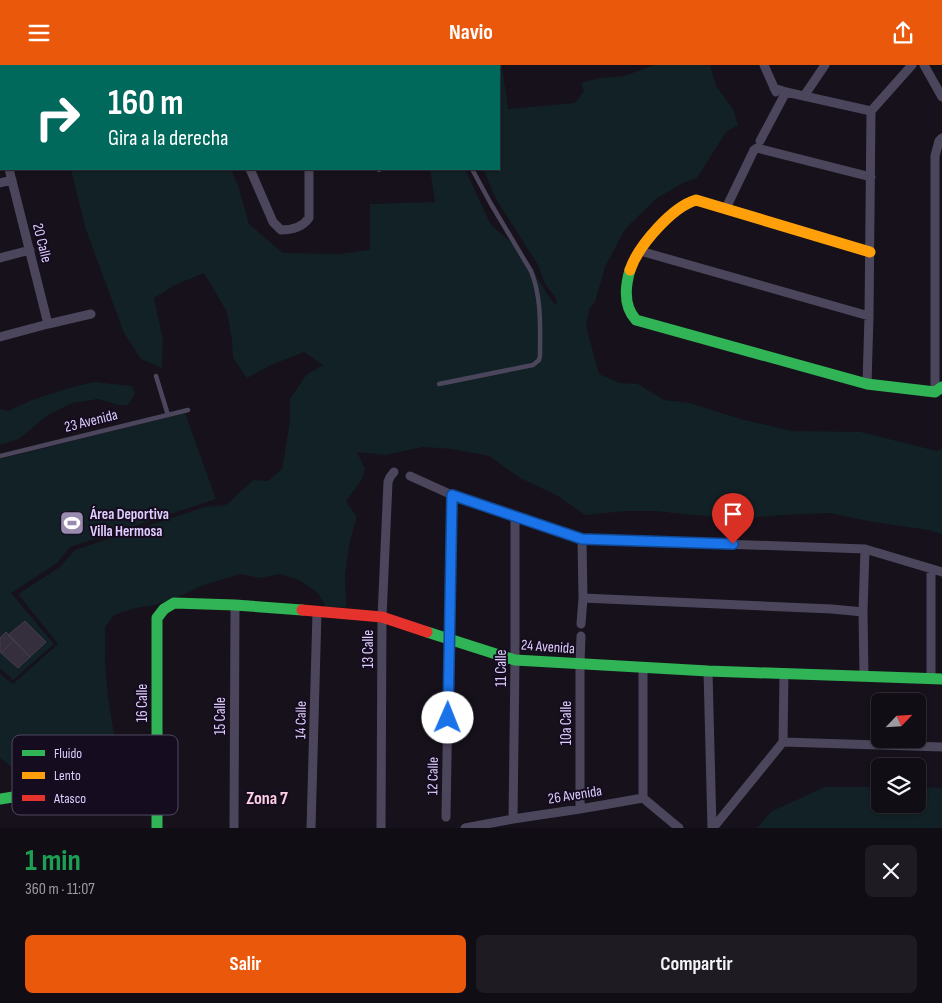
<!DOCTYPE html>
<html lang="es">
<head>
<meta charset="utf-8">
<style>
  body { margin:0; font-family:"Sofia Sans Condensed",sans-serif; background:#1e1b22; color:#f1f3f6; height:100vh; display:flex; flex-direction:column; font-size:19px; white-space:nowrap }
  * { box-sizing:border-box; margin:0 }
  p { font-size:16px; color:#9c9ca0 }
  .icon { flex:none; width:28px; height:28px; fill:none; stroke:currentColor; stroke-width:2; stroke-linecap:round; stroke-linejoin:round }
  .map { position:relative; height:763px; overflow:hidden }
  .drawer { display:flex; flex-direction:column; background:#100d14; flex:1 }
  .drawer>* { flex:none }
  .hud { position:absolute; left:0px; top:0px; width:500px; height:105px; box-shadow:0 1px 4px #0004,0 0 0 1px #302d34; background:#00695c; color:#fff; overflow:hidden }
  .needle { width:32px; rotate:65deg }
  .tools { position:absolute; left:871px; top:628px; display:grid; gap:10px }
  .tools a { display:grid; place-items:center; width:55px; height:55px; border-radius:8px; background:#100d14; box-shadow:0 1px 4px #0004,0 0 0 1px #302d34; font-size:25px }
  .pin { position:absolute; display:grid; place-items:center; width:42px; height:42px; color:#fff; margin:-51px -21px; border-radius:50% 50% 50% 0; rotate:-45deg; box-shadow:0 0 5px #0007 }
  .pin .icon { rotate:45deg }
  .me { position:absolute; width:55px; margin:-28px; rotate:1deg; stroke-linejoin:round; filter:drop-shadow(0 0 4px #0008) }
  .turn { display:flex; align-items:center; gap:18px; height:105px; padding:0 25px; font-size:22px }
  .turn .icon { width:65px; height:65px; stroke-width:2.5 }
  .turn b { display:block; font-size:35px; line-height:42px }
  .round { display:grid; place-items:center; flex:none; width:52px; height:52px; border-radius:8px; background:#1e1b22 }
  .summary { display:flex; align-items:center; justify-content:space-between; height:85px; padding:0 25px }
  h1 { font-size:30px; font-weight:700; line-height:38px; color:#1e9e55 }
  .primary-button { display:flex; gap:10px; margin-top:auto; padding:10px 25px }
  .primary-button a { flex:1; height:58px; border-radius:8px; background:#ea580c; color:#fff; font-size:20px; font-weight:700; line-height:58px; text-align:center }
  .primary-button a+a { background:#1e1b22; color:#f1f3f6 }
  header { display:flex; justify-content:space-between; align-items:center; height:65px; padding:0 25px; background:#ea580c; color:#fff; font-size:22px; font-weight:700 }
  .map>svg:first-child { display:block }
  .green { fill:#112126 }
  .building { fill:#352f3d; stroke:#443b4e }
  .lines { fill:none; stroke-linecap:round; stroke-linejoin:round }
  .lane { stroke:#4c465c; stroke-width:4.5 }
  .street { stroke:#4c465c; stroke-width:9 }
  .fast { stroke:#30b455; stroke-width:11 }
  .slow { stroke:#ff9f0a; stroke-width:11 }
  .jam { stroke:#e5322d; stroke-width:11 }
  .route-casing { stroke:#114b97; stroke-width:12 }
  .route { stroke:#1a73e8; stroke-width:9 }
  .labels { text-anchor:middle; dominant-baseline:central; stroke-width:4; stroke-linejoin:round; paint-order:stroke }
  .street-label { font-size:15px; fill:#decdfd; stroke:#150d1f }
  .poi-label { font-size:15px; font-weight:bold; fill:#decdfd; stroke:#150d1f; text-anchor:start }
  .quarter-label { font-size:18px; font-weight:bold; fill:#fdcfe1; stroke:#150d1f }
  .key { fill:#150d1f; stroke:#514762; stroke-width:1 }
  .key-label { font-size:14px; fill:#decdfd }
</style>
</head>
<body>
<header><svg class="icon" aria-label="menu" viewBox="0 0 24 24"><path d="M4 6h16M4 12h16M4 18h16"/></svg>Navio<svg class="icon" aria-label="share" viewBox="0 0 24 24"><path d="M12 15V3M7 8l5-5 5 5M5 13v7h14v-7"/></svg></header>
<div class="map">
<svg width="942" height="763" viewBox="0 0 942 763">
  <rect width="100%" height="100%" fill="#16111b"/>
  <!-- green -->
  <path class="green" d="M48 0H223L222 1H48Z
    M486 0H502L508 44 575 38 584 26 581 18 599 13 624 11 654 0H710L716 21 733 44 738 60 726 67 697 113 683 118 656 134 625 164 605 202 595 237 590 242 586 261 599 309 620 318 638 319 664 335 690 338 740 354 792 366 861 367 937 386 942 384V469L928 465 873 457 829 448 783 450 735 454 654 446H626L585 450 558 431 520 413 489 391 452 384 423 382 385 390 357 387 365 404 361 416 346 436 357 452 350 475 345 509 346 542H326L318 528 299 515 280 509 260 513 240 509 201 521 185 529 155 540 135 543 114 550 105 562V596L108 632 117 687 108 707 75 716 38 721 0 693V609L13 619 58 579 18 529 60 502 75 485 205 442 226 440 253 415 268 416 282 404 290 356V334L306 310 323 300 304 287 271 300 247 313 233 293 232 276 227 247 204 208 175 220 154 233 163 275 162 303 141 294 124 268 85 162 71 104H231L238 120 249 159 283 188 338 189 370 185V139L435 137 430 104H465L491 160 519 184 534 205 539 216 554 239 557 238 555 232 545 219 538 200 496 134 483 104H499V1H486Z
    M94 317 132 321 135 329 128 340H118L98 334 72 338 48 350 19 374 0 380V344L8 346 32 335 69 323Z
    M185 348 216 434 70 482 57 498 11 528 54 579 13 615 0 603V394Z
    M825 722H880V739H918V722L942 723V763H757L772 746Z"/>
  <!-- building -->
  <path class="building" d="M25 556 46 577 30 592 8 570Z
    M6 567 14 575 1 588 0 586V573Z
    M14 575 30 592 18 603 1 588Z"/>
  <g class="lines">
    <!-- lane -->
    <path class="lane" d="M438 1V0
      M477 1 478 0
      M379 104V105
      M156 311 168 350
      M439 319 533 300 539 295 540 291C540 263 542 233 531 206L491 139 472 104
      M0 391 188 345"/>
    <!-- street -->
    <path class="street" d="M764 0 776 27
      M924 0 942 32
      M244 1 245 0
      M309 1V0
      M774 23 786 27 871 46
      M804 31 825 0
      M0 68 1 73
      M760 76 786 27
      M9 104 48 259
      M250 104 273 157 281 165C292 165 302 163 309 153V104
      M0 118 12 115
      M726 143 754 85 757 83 871 112
      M640 186 869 251
      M0 193 30 185
      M0 272 48 259 91 249
      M867 319 869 251 871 46 912 0
      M935 327V91L939 76 942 73
      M410 411 452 430 582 474 865 484 942 507
      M583 533 832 544 863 547
      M581 559 583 533 582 474
      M708 606 712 763
      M864 611 863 547 865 484
      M931 613V504
      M783 677 942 682
      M643 733V603
      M580 744V599L581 571
      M446 752 449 574 450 555 452 430
      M513 754 515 595V452
      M234 763 235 540
      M311 763 317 547
      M381 763 382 552 388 417 390 412 394 407
      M465 763 513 754 580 744 643 733 679 763
      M713 763 783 677 784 608"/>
    <!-- fast -->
    <path class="fast" d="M630 205C625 222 623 241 636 255L867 319 935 327 942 322
      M427 567 515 595 708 606 942 614
      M0 734 158 709
      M157 763V553L164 544 174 538 235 540 302 545"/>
    <!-- slow -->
    <path class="slow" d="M630 205C638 181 672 142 696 135L870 187"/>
    <!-- jam -->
    <path class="jam" d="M302 545 382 552 427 567"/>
  </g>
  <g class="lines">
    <defs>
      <path id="route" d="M448 653 452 430 582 474 733 479"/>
    </defs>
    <!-- route casing -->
    <use href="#route" class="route-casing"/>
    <!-- route -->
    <use href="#route" class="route"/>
  </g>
  <!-- icons -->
  <defs>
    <symbol id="stadium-square" viewBox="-11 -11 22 22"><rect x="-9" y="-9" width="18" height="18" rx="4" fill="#988bae" stroke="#150d1f"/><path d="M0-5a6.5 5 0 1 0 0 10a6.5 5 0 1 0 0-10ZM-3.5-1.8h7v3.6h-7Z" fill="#fff"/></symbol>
  </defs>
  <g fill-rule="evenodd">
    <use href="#stadium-square" x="58" y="444" width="28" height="28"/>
  </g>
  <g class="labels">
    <!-- street labels -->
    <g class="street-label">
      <text transform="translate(42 178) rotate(76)">20 Calle</text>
      <text transform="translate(91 356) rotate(-14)">23 Avenida</text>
      <text transform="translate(548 582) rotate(4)">24 Avenida</text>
      <text transform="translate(368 584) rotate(-90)">13 Calle</text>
      <text transform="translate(501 603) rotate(-90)">11 Calle</text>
      <text transform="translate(142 638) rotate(-90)">16 Calle</text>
      <text transform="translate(220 651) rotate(-90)">15 Calle</text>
      <text transform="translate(301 655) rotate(-89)">14 Calle</text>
      <text transform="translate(566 658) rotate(-90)">10a Calle</text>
      <text transform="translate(433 711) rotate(-89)">12 Calle</text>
      <text transform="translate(575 730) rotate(-9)">26 Avenida</text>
    </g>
    <!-- poi labels -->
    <g class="poi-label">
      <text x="90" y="449">Área Deportiva<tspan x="90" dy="17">Villa Hermosa</tspan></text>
    </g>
    <!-- quarter labels -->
    <g class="quarter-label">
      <text x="267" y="733">Zona 7</text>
    </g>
  </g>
  <!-- legend -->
  <rect x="12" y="670" width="166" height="80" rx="8" class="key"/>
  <rect x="22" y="685" width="23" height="6" fill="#30b455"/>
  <rect x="22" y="707" width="23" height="7" fill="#ff9f0a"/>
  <rect x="22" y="730" width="23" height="6" fill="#e5322d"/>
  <g class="key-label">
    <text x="54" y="693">Fluido</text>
    <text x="54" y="715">Lento</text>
    <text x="54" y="738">Atasco</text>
  </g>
</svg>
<div class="tools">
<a><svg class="needle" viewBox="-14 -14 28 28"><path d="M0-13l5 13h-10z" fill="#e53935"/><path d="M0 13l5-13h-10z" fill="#9c9ca0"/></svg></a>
<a><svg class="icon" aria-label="layers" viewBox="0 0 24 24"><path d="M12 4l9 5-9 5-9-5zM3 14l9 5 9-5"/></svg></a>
</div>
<div class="pin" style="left:733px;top:479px;background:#d93025"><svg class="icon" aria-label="arrive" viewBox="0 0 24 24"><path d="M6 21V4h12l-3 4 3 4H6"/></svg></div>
<svg class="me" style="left:448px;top:653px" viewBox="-20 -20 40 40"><circle r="19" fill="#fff"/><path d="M0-13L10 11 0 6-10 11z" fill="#1a73e8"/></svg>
<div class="hud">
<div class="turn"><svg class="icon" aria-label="right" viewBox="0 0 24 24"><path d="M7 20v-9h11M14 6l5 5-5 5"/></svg><div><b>160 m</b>Gira a la derecha</div></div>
</div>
</div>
<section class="drawer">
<div class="summary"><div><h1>1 min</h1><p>360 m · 11:07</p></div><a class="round"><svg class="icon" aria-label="close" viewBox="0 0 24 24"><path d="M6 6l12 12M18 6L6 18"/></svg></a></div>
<div class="primary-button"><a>Salir</a><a>Compartir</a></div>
</section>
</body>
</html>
